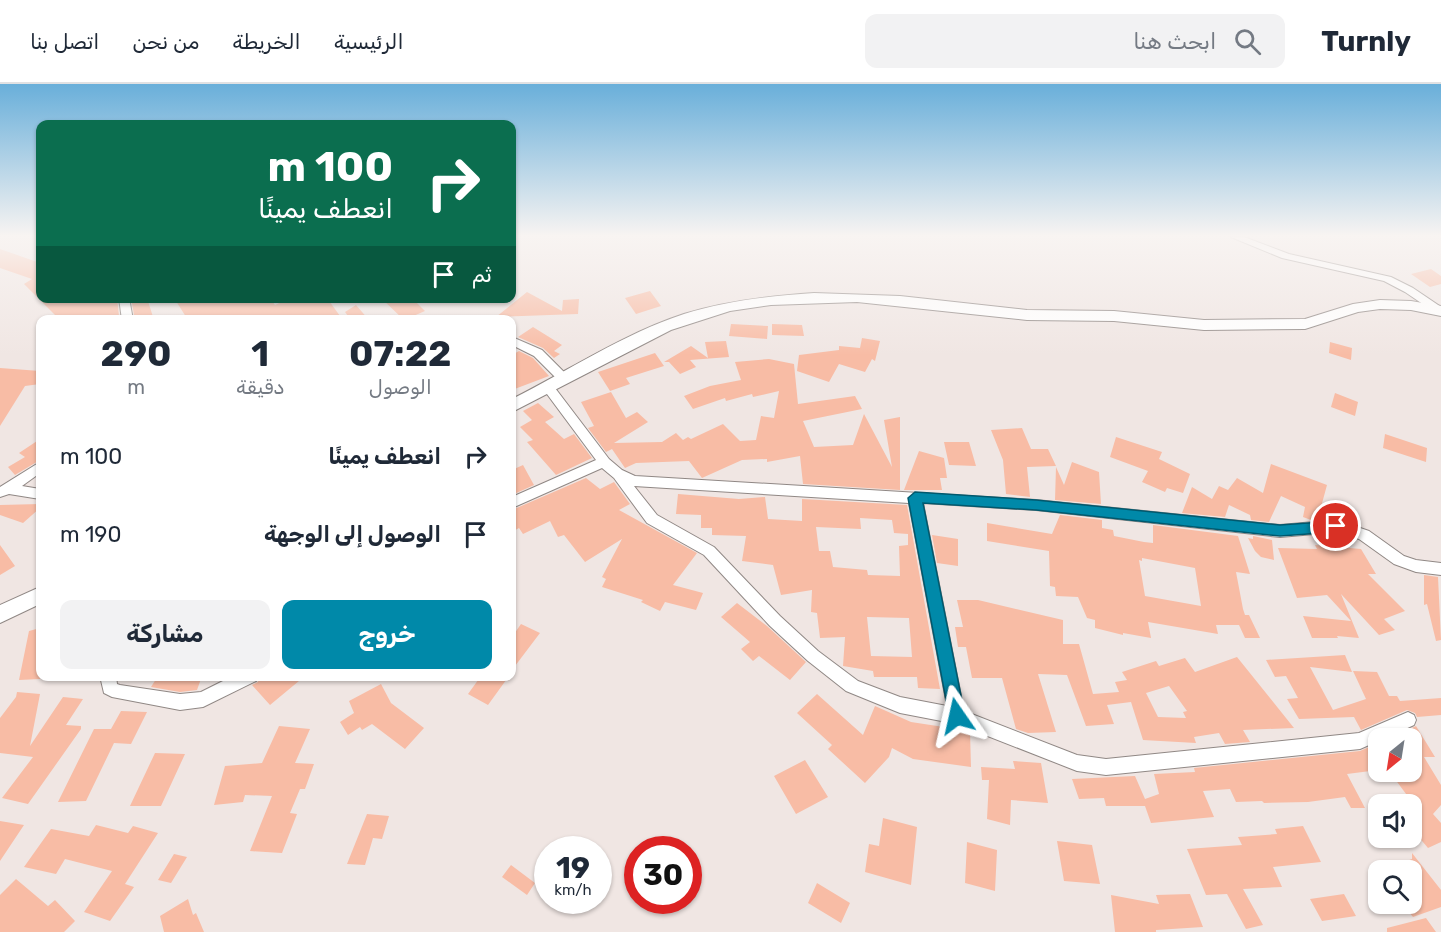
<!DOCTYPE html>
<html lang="ar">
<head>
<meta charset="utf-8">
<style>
  body { margin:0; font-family:Rubik,"Noto Naskh Arabic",sans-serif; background:#f2f2f3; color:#1f2937; direction:rtl; height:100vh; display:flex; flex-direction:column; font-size:22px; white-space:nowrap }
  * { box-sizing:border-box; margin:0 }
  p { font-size:20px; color:#747a83 }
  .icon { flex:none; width:33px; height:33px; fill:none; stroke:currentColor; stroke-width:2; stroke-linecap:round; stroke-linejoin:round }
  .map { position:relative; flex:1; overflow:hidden; direction:ltr }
  .panel { position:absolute; left:36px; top:231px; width:480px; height:366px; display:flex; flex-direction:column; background:#fff; border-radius:12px; box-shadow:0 2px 4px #0004; direction:rtl }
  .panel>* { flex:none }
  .top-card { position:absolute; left:36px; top:36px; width:480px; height:183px; border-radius:12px; box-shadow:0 2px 4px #0004; direction:rtl; background:#0b6e4f; color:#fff; overflow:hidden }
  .needle { width:39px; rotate:210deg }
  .controls { position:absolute; left:1368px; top:644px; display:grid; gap:12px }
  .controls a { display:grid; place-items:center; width:54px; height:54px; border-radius:12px; background:#fff; box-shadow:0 2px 4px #0004; font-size:30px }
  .speed { position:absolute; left:534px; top:752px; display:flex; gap:12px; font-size:30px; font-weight:700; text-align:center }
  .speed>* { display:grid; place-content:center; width:78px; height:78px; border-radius:50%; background:#fff; box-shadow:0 2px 4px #0004; line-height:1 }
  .speed small { font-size:15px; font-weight:400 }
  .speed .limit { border:9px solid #d22; background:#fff; color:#111 }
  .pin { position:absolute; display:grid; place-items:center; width:51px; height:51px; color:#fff; margin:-26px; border:3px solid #fff; border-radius:50%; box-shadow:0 2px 6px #0007 }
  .me { position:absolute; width:66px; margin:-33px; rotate:349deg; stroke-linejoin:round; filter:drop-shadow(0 0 4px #0008) }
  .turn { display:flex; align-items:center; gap:21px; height:126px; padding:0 24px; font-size:27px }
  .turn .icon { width:78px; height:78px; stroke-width:2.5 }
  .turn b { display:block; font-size:42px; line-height:51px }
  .then { display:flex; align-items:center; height:57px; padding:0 24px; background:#0003; gap:12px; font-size:22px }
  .eta { display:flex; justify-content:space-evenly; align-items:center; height:102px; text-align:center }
  .eta b { font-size:36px; font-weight:700; line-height:42px }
  .button { display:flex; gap:12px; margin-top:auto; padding:12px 24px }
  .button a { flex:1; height:69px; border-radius:12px; background:#0089a9; color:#fff; font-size:24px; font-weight:700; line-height:69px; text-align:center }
  .button a+a { background:#f2f2f3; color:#1f2937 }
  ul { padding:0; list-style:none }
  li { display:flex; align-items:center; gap:18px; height:78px; padding:0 24px }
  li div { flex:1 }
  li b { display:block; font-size:22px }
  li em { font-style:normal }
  header { display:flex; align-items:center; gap:36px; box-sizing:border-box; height:84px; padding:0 30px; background:#fff; border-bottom:2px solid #e0e1e3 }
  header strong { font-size:28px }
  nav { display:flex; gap:33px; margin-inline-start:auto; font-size:21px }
  .search { width:420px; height:54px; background:#f2f2f3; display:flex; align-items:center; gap:15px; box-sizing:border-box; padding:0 21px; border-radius:12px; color:#747a83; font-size:22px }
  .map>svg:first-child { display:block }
  .building { fill:#f8bca5; fill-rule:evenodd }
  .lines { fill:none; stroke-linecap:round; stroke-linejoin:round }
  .street-casing { stroke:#908885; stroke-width:2 }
  .secondary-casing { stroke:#908885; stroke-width:2 }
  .street { fill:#fff; fill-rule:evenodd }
  .secondary { fill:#fff; fill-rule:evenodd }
  .route { fill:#0089a9; stroke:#00596e; stroke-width:1.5 }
</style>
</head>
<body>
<header>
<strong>Turnly</strong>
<div class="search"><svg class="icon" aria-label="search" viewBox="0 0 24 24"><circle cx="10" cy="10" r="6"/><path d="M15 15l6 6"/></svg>ابحث هنا</div>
<nav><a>الرئيسية</a><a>الخريطة</a><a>من نحن</a><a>اتصل بنا</a></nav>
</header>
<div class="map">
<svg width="1441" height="848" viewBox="0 0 1441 848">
  <rect width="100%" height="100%" fill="#f0e6e3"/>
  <!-- building -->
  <path class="building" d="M0 165 40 179V214H117L119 232 109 236H60L24 200 32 195 0 184Z
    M1431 185 1441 192V200L1430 203 1411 190Z
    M650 207 661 222 636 230 625 214Z
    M527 208 562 227 563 216 579 215 578 230 496 233Z
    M131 214H147L154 236H135Z
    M174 214H270L275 221 290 214H327L340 232 330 236H188Z
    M381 214H412L425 227 404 236Z
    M356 221 369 236H351L345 228Z
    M731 240 768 242 767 255 729 252Z
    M772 240 802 241 804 252 772 251Z
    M533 243 562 261 554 267 560 270 554 274 543 264 518 253Z
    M862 254 880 257 875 277 872 275 865 288 839 280 829 298 797 287 799 271 839 266V262L860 264Z
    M726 257 729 273 690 276 696 283 680 290 669 278H664L691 262 708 274 705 258Z
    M1330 258 1352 264 1351 276 1329 269Z
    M519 267 533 274 549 292 512 306V271Z
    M655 269 664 282 626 294 630 300 610 307 598 288Z
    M769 275 794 280 798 320 855 312 862 325 803 337 814 363 853 361 864 330 892 383 884 336 900 333V406L803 400 800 372 767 378V375L742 376 702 394 689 377 636 379 625 384 612 365 606 368 588 344 594 342 581 318 611 308 626 334 637 328 648 338 614 359 662 358 676 349 683 356 688 353 691 355 723 340 740 357 756 356 761 332 774 334 779 307 753 313 752 310 726 317 725 314 693 325 684 312 710 302 741 296 735 278Z
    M0 284 40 287V300L25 302 0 342Z
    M1335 309 1358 318 1355 332 1331 323Z
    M538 319 554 333 545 338 564 355 574 350 592 374 556 391 527 358 533 356 520 343 532 336 523 327Z
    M1022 344 1031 365H1048L1056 382 1027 383 1030 413 1006 410 1003 376 991 346Z
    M1385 350 1427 364 1426 378 1383 364Z
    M1116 353 1162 368 1159 375 1190 390 1183 409 1167 404 1165 408 1142 398 1148 387 1110 373Z
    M40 355V376L15 391 8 383 25 373 19 369Z
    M944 358H969L976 382 949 381Z
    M919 367 944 374 947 394H940L942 406H904Z
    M1072 378 1099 388 1101 420 1055 416 1056 383 1064 401Z
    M1271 380 1327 401 1321 423 1340 430 1339 434 1311 436 1303 433 1305 423 1281 412 1269 438 1251 436 1250 431 1229 421 1225 433 1182 429 1192 403 1212 415 1219 402 1228 406 1237 394 1263 409Z
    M523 381 534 401 512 411V386Z
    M586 394 600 405 614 398 630 420 619 426 697 469 673 501 703 509 696 526 665 518 660 527 641 518 643 516 602 503 606 495 602 493 622 455 585 478 564 451 558 453 550 437 523 450 519 444 512 448V426Z
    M678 410 739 415 765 413 768 435 802 437V415L907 421 940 605 918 604 917 593H874L873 587 843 582 845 553 820 554 817 529 811 528 812 506 781 511 773 481 742 477 746 452 712 451V444H701V431L676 430ZM860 434 892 436 894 449 908 450V461L899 462 900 492 868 491 867 486 833 483 830 467H819L816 443 861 445ZM867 533 909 534 912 573 871 572Z
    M40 420V424L23 439 0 431V421Z
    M1060 431 1102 436V444L1113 446 1114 452 1144 458 1153 459V441L1238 452 1250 490 1236 488 1243 525 1245 531H1249L1260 554H1245L1239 541H1216L1218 550 1148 538 1151 554 1123 549V551L1095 544V536L1087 534 1078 513 1056 512 1055 503 1050 502 1049 467 987 457V439L1052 450ZM1142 474 1195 484 1201 522 1145 512 1139 476 1142 477Z
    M932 451 958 455V482L937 479Z
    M1253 452 1272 456 1274 476 1261 473 1255 467 1248 454 1253 455Z
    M0 461 15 482 0 491Z
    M1315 461 1361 465 1376 490H1368L1405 527 1384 535 1395 546 1379 551 1341 510 1359 554 1337 552 1338 554H1312L1303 532 1351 537 1327 511 1297 514 1278 464 1317 465Z
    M1424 491 1438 493 1441 556 1436 557 1427 520 1424 521Z
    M957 516H978L1063 536V560H1079L1093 610 1119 608 1115 598 1127 596 1122 588 1156 577 1159 582 1185 574 1195 588 1237 573 1294 644 1243 646 1250 658 1225 660 1219 649 1194 653 1196 659 1143 656 1131 618 1107 621 1114 640 1086 642 1067 591 1038 590 1056 648 1028 649 1016 645 1002 594H972L966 563H958L955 543H963ZM1169 602 1187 627 1183 628 1186 634 1158 633 1146 609Z
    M737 519 767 542 806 578 790 596 759 572 753 577 741 565 750 558 721 533Z
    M521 540 540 549 512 586V553Z
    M40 544V595L19 596 29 547Z
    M1345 571 1352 588 1310 583 1333 626 1366 615 1353 587 1377 588 1389 612H1397L1400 617 1441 614V631L1417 633 1415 629 1407 626 1361 646 1354 633 1299 635 1287 615 1298 614 1286 592 1275 593 1266 576Z
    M158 592H202L197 606 180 608 151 603Z
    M260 592H305L270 621 252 601 258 598Z
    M481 592H509L488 621 468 610Z
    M381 600 391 619 424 644 405 665 372 640 362 646 360 643 348 651 340 638 354 629 349 617Z
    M17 608 40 610 30 662 63 613 83 615 66 641 81 642V645L28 720 2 714 33 673 0 669V634L16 613Z
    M817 610 863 651 875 622 911 638 970 647 971 683 913 675 892 664 889 673 865 699 828 665 832 661 797 629Z
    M121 627 147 628 131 660 114 659 86 717 58 718 94 645H111Z
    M279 642 310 645 295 679 314 680 305 705H300L290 729 297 730 282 769 250 767 272 712 245 711 243 718 214 721 225 682 262 679Z
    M1416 642 1435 673H1424L1441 701V721L1433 730 1441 739V758L1428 764 1412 745V718L1389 687H1412V654H1391Z
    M1378 659V686L1347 690 1365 724H1351L1345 713 1308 718 1264 719 1262 717 1236 718 1230 705 1203 707 1214 733 1151 739 1145 722H1106L1104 714 1079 715 1072 695 1135 692 1145 715 1159 710 1154 690 1195 688 1194 684 1360 667Z
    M155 669 185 670 161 722H130Z
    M805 676 828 713 796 730 774 692Z
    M1013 677 1041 679 1048 719 1011 716 1010 741 987 735 989 696H982L981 683 1015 685Z
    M367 730 389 732 382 755 373 754 365 781 347 780Z
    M883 734 917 743 911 801 865 788 869 760 879 762Z
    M0 737 24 741 0 777Z
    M96 741 128 749 133 742 158 749 125 800 134 803 110 837 84 828 112 787 65 775 56 790 24 783 51 745 89 752Z
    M1303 742 1321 778 1273 783 1282 803 1243 805 1263 841 1246 845 1227 810 1206 811 1187 765 1242 761 1238 753 1277 750 1275 745Z
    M1057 757 1092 761 1100 800 1064 797Z
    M967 758 997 766 995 807 965 799Z
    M1412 769 1441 806V823L1413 833 1402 819H1412V786L1385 785 1412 775Z
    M174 770 187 773 171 799 158 796Z
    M511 781 535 799 527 811 502 793Z
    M16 795 48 822 55 816 75 837 64 848H0V811Z
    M817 799 850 819 841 839 808 819Z
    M1190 810 1203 843 1156 846V848H1115L1111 811 1159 820 1156 811Z
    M1344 810 1356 832 1322 837 1310 815Z
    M188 815 193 831 196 829 204 848H164L160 832Z
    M1426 834 1436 848H1387V844Z"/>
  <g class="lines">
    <defs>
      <path id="street" d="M1231 153H1244L1289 170 1391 193 1413 204 1441 223V230L1436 229 1405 208 1384 197 1282 174Z
        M119 214H129L133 236H122Z
        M512 253 542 266 568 292 570 295 568 298H560L534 272 512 261Z
        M548 299 552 300 609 375 622 386 635 392 1036 416 1280 441 1337 436 1369 447 1404 472 1416 476 1441 479V491L1416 488 1394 480 1359 455 1337 448 1280 453 1036 426 923 419 964 627 1077 671 1106 675 1359 649 1408 628 1414 631 1416 636 1414 641 1386 654H1378V657L1360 665 1106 691 1077 687 957 640 900 629 846 607 808 577 770 542 704 471 647 439 614 394 602 384 512 424V413L596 376 544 306 542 303 544 300ZM634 402 909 419 947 622 900 613 858 597 818 567 780 532 714 463 657 431Z
        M40 378V389L22 402 40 405V415L9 410 0 413V403Z
        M100 592H116L117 600 120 601 180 610 201 608 233 592H258L256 597 203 623 180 626 112 613 104 609Z"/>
      <path id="secondary" d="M814 209 900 212 1027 226 1114 227 1204 236 1305 235 1353 220 1380 216 1411 217 1441 222V232L1411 226 1380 225 1358 228 1305 245 1204 246 1114 237 1027 236 857 218 771 221 730 227 671 246 512 328V315C568 287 623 250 684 230 726 217 769 212 814 209Z
        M40 503V520L0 539V521Z"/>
    </defs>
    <!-- street casing -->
    <use href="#street" class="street-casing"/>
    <!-- secondary casing -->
    <use href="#secondary" class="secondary-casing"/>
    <!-- street -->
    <use href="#street" class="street"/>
    <!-- secondary -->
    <use href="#secondary" class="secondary"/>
  </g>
  <!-- sky -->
  <linearGradient id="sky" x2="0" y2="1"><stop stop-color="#69afda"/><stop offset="0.56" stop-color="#f8f4f2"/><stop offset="1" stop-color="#f8f4f2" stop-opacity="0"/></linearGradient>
  <rect width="1441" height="271" fill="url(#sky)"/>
  <!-- route -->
  <path class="route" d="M915 408 1036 416 1280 441 1336 437 1341 438 1343 442 1341 446 1336 448 1280 452 1036 426 923 419 965 632 963 637 957 639 951 637 949 632 908 414Z"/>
</svg>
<div class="controls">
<a><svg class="needle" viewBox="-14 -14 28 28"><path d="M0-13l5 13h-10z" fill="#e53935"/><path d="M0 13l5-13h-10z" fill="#747a83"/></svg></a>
<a><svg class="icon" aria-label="sound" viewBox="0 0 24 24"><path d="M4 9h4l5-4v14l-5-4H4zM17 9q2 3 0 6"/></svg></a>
<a><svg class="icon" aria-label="search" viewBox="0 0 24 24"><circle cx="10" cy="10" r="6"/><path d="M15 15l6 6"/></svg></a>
</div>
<div class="speed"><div>19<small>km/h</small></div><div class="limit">30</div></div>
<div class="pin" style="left:1336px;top:442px;background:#d93025"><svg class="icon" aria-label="arrive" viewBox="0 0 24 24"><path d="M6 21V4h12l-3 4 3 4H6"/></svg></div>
<svg class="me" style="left:957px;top:632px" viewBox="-20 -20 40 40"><path d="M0-17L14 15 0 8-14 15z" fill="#0089a9" stroke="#fff" stroke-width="4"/></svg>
<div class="top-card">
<div class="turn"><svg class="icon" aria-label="right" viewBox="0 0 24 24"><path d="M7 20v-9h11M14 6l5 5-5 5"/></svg><div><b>100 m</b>انعطف يمينًا</div></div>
<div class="then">ثم<svg class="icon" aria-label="arrive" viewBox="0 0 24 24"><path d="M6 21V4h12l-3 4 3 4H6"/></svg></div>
</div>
<section class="panel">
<div class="eta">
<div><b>07:22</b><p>الوصول</p></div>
<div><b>1</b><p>دقيقة</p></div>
<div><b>290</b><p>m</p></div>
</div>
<ul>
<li><svg class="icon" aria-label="right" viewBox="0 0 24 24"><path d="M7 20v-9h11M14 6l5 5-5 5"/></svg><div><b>انعطف يمينًا</b></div><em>100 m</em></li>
<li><svg class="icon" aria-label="arrive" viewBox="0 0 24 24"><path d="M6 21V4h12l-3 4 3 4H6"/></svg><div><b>الوصول إلى الوجهة</b></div><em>190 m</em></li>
</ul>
<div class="button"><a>خروج</a><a>مشاركة</a></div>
</section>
</div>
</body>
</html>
